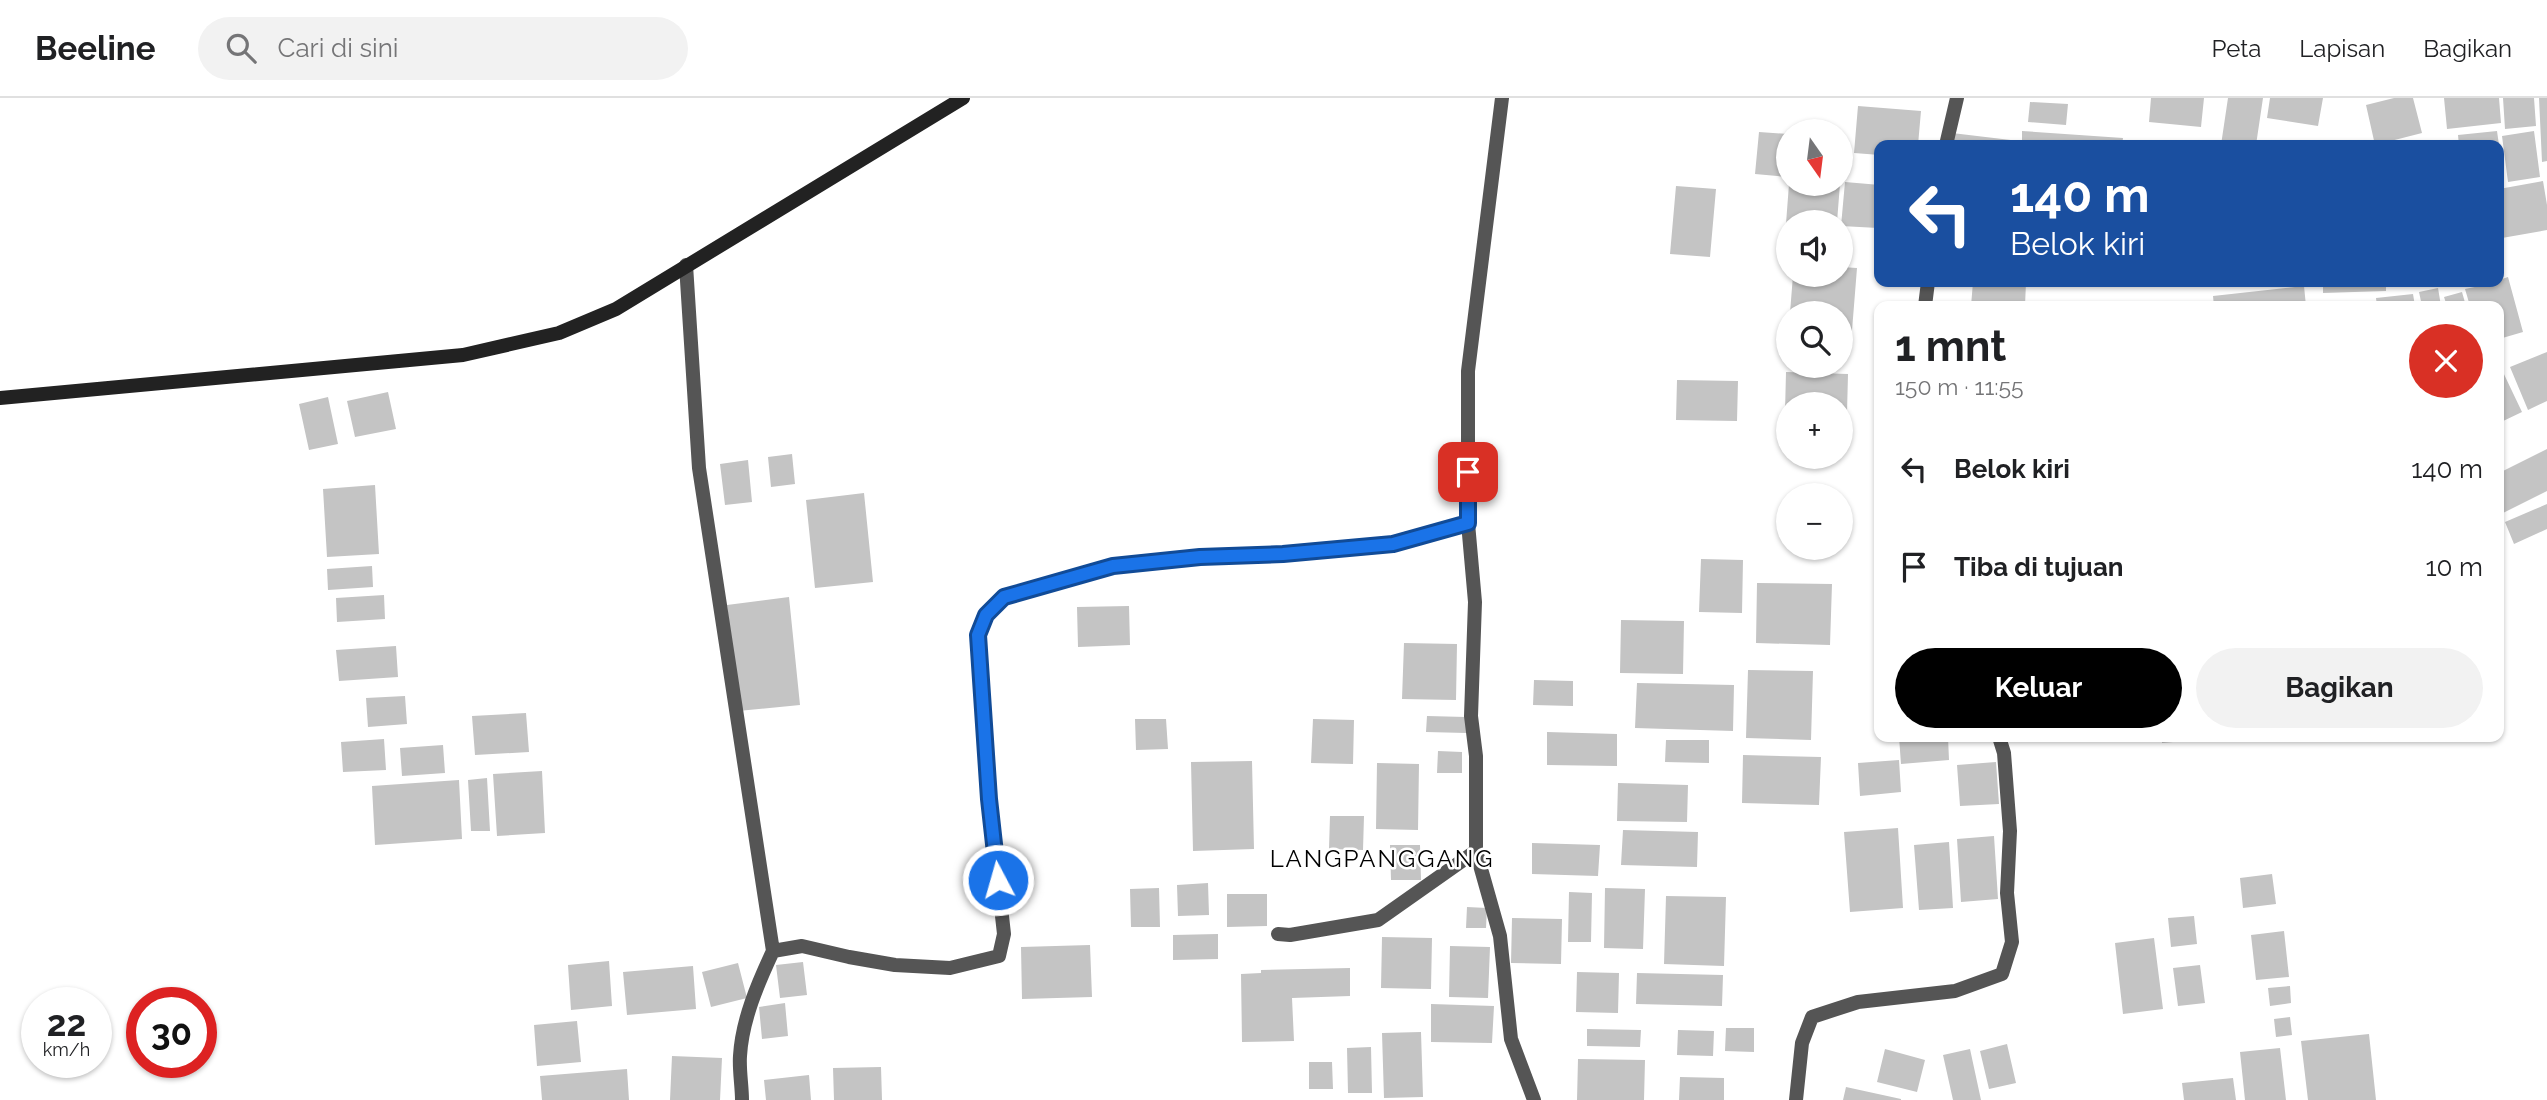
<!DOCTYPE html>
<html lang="id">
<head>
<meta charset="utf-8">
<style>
  body { margin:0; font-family:Raleway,sans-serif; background:#f2f2f2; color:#202124; height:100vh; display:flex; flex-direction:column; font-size:26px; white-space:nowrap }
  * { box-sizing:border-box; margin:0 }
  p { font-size:23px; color:#757577 }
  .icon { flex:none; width:38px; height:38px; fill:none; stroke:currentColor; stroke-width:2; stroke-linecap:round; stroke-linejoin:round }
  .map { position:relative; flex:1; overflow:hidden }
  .details { position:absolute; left:1874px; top:203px; width:630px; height:441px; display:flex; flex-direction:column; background:#fff; border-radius:14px; box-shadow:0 2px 5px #0004 }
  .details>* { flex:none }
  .hud { position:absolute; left:1874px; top:42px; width:630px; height:147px; border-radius:14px; box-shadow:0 2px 5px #0004; background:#1a4fa0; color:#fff; overflow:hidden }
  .needle { width:46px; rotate:166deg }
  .tools { position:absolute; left:1776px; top:21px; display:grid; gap:14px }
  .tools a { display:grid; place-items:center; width:77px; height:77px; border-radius:50%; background:#fff; box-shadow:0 2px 5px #0004; font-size:35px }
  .speed { position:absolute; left:21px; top:889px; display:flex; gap:14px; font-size:35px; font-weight:700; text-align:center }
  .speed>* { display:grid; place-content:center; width:91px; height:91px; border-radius:50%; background:#fff; box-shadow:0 2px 5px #0004; line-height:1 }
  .speed small { font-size:18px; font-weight:400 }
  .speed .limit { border:10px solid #d22; background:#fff; color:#111 }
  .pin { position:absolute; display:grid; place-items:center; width:60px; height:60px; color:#fff; margin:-30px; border-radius:14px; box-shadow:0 4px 10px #0006 }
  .me { position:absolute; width:77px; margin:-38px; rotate:354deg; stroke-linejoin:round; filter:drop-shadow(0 0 5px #0008) }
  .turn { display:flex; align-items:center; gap:24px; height:147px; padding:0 21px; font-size:32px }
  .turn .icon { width:91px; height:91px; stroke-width:2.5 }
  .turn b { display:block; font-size:49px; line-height:60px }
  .round { display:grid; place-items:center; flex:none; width:74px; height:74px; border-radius:37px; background:#f2f2f2 }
  .overview { display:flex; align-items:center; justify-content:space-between; height:119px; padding:0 21px }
  h1 { font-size:42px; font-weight:700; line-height:52px }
  .button { display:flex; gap:14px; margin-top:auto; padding:14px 21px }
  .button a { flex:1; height:80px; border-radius:42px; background:#000; color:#fff; font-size:28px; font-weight:700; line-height:80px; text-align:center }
  .button a+a { background:#f2f2f2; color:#202124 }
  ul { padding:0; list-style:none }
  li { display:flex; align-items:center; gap:21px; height:98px; padding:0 21px }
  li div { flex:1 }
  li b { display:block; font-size:26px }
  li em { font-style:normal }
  header { display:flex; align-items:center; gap:42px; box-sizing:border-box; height:98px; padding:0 35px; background:#fff; border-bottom:2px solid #e0e0e0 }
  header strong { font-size:33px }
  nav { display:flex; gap:38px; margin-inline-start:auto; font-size:24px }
  .search { width:490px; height:63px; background:#f2f2f2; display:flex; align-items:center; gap:18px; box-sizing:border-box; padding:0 24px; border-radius:38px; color:#757577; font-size:26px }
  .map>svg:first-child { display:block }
  .building { fill:#c4c4c4 }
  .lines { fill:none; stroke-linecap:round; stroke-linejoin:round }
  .street { stroke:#555; stroke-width:14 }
  .secondary { stroke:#222; stroke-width:14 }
  .route-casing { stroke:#114b97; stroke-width:18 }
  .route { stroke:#1a73e8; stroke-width:12 }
  .labels { text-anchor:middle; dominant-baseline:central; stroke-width:5; stroke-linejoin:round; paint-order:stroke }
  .quarter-label { font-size:24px; letter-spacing:2px; fill:#000; stroke:#fff }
</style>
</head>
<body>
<header>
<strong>Beeline</strong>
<div class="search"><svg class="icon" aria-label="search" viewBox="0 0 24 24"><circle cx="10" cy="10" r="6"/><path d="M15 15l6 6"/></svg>Cari di sini</div>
<nav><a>Peta</a><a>Lapisan</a><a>Bagikan</a></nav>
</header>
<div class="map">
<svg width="2547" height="1002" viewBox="0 0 2547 1002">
  <rect width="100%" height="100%" fill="#fff"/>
  <!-- building -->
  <path class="building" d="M2151 0H2204L2201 29 2149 24Z
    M2228 0H2263L2256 47H2221Z
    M2270 0H2323L2318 28 2267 20Z
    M2394 0H2413L2422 35 2375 47 2366 7Z
    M2444 0H2499L2501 25 2447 31Z
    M2503 0H2534L2536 28 2505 31Z
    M2539 0H2547V63L2542 64Z
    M2030 4 2068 6 2066 27 2028 24Z
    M1858 8 1921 13 1918 47H1880V57L1854 55Z
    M2022 33 2123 40 2122 47H2022Z
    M2497 33 2499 47H2459L2458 37Z
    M2534 33 2540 79 2508 84 2502 38Z
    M1759 34 1788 36 1787 79 1755 76Z
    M1952 35 2019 43V47H1950Z
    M2543 83 2547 107V132L2502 140 2499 125V91Z
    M1845 84 1880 87 1878 130 1841 128Z
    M1789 86H1840L1837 124H1788V152H1784Z
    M1676 88 1716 91 1710 159 1670 156Z
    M1841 169 1857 170 1851 245H1841V215H1790L1793 177H1841Z
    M2508 179 2523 234 2499 241V208H2470L2465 191 2499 184V182Z
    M1973 184H2026L2025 208H1971Z
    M2119 184H2163V188H2119Z
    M2323 184H2386V193L2323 195Z
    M2304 188 2306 208H2214L2213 198Z
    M2438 190 2441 208H2422L2419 194Z
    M2462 194 2466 208H2447L2444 199Z
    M2413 196 2415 208H2377L2376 200Z
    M2547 254V303L2528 312 2510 269Z
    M2502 272 2522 314 2499 325V274Z
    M1786 274 1848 276 1847 315H1841V306H1788V314H1785Z
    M1677 282 1738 283 1737 323 1676 322Z
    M388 294 396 331 355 339 347 303Z
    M328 299 338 346 309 352 299 306Z
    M2547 351V393L2501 416 2499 412V375Z
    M792 356 795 386 771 389 768 359Z
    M748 362 752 404 725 407 720 366Z
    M375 387 379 456 327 459 323 391Z
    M864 395 873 484 815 490 806 402Z
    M2547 406V431L2514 446 2505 424Z
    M1701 461 1743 462 1742 515 1699 514Z
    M372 468 373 489 328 492 327 471Z
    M1757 485 1832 486 1830 547 1756 545Z
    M384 497 385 521 337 524 336 500Z
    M789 499 800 607 738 613 727 507Z
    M1129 508 1130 547 1078 549 1077 509Z
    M1621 522 1684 523 1683 576 1620 575Z
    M1404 545 1457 546 1456 602 1402 601Z
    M396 548 398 579 339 583 336 552Z
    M1748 572 1813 573 1811 642 1746 640Z
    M1534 582 1573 583V608L1533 607Z
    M1637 585 1734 587 1733 633 1635 630Z
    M405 598 407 626 368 629 366 600Z
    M526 615 529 654 475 657 472 618Z
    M1427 618 1466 619V635L1426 634Z
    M1135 621H1166L1168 651 1136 652Z
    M1313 621 1354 622 1353 666 1311 665Z
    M1547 634 1617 636V668L1547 667Z
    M1899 639H1948L1949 662 1901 666Z
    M2162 639H2206V641L2162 645Z
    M384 641 386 672 343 674 341 644Z
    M1666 642H1709V665L1665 664Z
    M443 647 445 675 402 678 400 650Z
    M1438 653 1462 654V675H1437Z
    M1743 657 1821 659 1819 707 1742 705Z
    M1899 662 1901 694 1860 698 1858 665Z
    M1252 663 1254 751 1193 753 1191 664Z
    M1996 664 1999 706 1960 708 1957 667Z
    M1377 665 1419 666 1418 732 1376 731Z
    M542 673 545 735 497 738 493 676Z
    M487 680 490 733H471L468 682Z
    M459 682 462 741 375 747 372 688Z
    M1618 685 1688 687 1687 724 1617 723Z
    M1330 718H1364L1363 752 1329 751Z
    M1898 730 1903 810 1850 814 1844 734Z
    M1623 732 1698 734 1697 769 1621 767Z
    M1994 738 1998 801 1961 804 1957 741Z
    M1949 744 1953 810 1919 812 1914 747Z
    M1532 745 1600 747 1598 778 1532 776Z
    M1390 747H1420L1421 782H1391Z
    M2272 776 2276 806 2243 810 2240 780Z
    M1208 785 1209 817 1178 818 1177 787Z
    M1159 790 1160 829H1131L1130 791Z
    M1605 790 1645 791 1643 851 1604 850Z
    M1569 794 1592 795 1591 844H1568Z
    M1227 796H1267V828L1227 829Z
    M1666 798 1726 799 1724 868 1664 866Z
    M1467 809 1487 810 1486 830H1466Z
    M2194 818 2197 846 2171 849 2168 820Z
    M1512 820 1562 821 1561 866 1511 865Z
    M2284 833 2289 879 2256 882 2251 837Z
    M1218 836V861L1173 862V837Z
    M1382 839 1432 840 1431 891 1381 890Z
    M2154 840 2163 911 2123 916 2115 845Z
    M1090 847 1092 899 1022 901 1021 849Z
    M1450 848 1490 849 1488 900 1449 899Z
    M609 863 612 908 571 912 568 867Z
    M803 864 807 897 780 900 776 867Z
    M738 865 747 900 711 909 702 874Z
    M2200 867 2205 905 2178 908 2173 870Z
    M693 868 696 911 627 917 623 874Z
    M1350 870V898L1292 900 1294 943 1242 944 1241 876 1261 875V872Z
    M1577 874 1619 875 1618 915 1576 914Z
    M1637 875 1723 877 1722 908 1636 906Z
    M2290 888 2291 905 2270 908 2268 890Z
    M785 905 788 938 762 941 759 909Z
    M1431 906 1494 908 1492 945 1431 944Z
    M2290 919 2292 937 2276 939 2274 921Z
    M577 923 581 964 537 968 534 927Z
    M1726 930H1754V954L1725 953Z
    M1587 931 1641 932 1640 949 1587 948Z
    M1678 932 1714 933 1713 958 1677 957Z
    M1421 934 1423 999 1384 1000 1382 935Z
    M2369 936 2376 1002H2308L2301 943Z
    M2007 946 2016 985 1989 991 1980 953Z
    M1371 949 1372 995H1348L1347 950Z
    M2280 950 2286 1002H2245L2240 954Z
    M1885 951 1925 962 1917 994 1877 984Z
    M1970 951 1981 1002H1953L1943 957Z
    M672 958 722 960 720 1002H670Z
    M1578 961 1645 962 1644 1002H1577Z
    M1309 964H1332L1333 991H1309Z
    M881 969 882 1002H834L833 970Z
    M627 971 629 1002H542L540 978Z
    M809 977 811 1002H766L764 982Z
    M1680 979 1724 980V1002H1679Z
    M2233 980 2236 1002H2184L2182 985Z
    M1846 989 1901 1001V1002H1843Z"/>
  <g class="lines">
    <!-- street -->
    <path class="street" d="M1946 47 1957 0
      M686 167 699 370 773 853C758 885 742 922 740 958 739 972 742 988 742 1002
      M1925 208 1928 184
      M1468 425 1475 504 1471 618 1476 658V753L1500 838 1511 941 1534 1002
      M1278 836 1290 837 1378 822 1476 753
      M773 853 802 848 849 859 895 867 950 870 999 858 1004 836 989 701 978 538 986 517 1004 499 1113 468 1200 459 1283 456 1393 445 1468 425V273L1502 0
      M1796 1002 1802 945 1812 919 1858 904 1955 893 2002 876 2012 844 2007 795 2010 733 2004 655 1999 639"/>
    <!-- secondary -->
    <path class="secondary" d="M0 300 463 257 559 235 616 211 963 0"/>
  </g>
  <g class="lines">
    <defs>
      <path id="route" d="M998 782 989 701 978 537 986 517 1004 499 1113 468 1200 459 1283 456 1393 446 1468 425V374"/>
    </defs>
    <!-- route casing -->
    <use href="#route" class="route-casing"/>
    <!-- route -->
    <use href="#route" class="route"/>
  </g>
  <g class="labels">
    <!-- quarter labels -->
    <g class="quarter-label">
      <text x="1382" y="760">LANGPANGGANG</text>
    </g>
  </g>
</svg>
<div class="tools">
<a><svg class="needle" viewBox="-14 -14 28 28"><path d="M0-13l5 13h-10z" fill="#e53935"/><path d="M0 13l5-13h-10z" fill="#757577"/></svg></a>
<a><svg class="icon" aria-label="sound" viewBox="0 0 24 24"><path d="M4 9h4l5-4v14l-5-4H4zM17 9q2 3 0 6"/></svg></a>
<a><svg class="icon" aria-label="search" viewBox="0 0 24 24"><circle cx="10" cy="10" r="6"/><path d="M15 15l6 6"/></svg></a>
<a>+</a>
<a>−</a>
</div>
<div class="speed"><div>22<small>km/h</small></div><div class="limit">30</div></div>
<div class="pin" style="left:1468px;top:374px;background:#d93025"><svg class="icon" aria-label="arrive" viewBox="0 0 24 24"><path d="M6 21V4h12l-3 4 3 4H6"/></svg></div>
<svg class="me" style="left:998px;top:782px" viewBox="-20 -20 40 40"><circle r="17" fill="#1a73e8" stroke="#fff" stroke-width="3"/><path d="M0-11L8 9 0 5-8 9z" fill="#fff"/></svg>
<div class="hud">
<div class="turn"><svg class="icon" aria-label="left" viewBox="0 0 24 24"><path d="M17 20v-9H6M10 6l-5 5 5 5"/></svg><div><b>140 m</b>Belok kiri</div></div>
</div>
<section class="details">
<div class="overview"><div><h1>1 mnt</h1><p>150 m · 11:55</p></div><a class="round" style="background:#d93025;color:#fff"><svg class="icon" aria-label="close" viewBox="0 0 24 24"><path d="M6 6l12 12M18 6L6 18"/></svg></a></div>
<ul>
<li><svg class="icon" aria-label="left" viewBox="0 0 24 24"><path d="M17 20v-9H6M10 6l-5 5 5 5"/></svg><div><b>Belok kiri</b></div><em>140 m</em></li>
<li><svg class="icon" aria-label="arrive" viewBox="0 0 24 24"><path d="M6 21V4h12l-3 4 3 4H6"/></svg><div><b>Tiba di tujuan</b></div><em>10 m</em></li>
</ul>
<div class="button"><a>Keluar</a><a>Bagikan</a></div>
</section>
</div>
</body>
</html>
